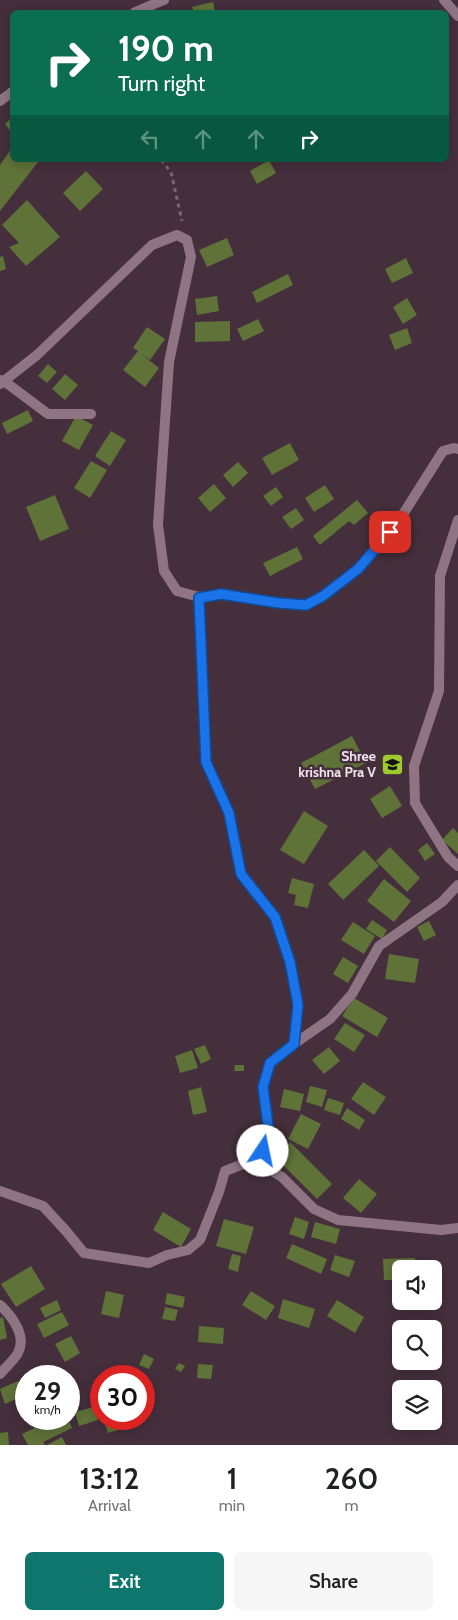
<!DOCTYPE html>
<html lang="en">
<head>
<meta charset="utf-8">
<style>
  body { margin:0; font-family:Cabin,sans-serif; background:#f6f6f6; color:#202124; height:100vh; display:flex; flex-direction:column; font-size:19px; white-space:nowrap }
  * { box-sizing:border-box; margin:0 }
  p { font-size:16px; color:#757577 }
  .icon { flex:none; width:28px; height:28px; fill:none; stroke:currentColor; stroke-width:2; stroke-linecap:round; stroke-linejoin:round }
  .map { position:relative; height:1445px; overflow:hidden }
  .side { display:flex; flex-direction:column; background:#fff; flex:1 }
  .side>* { flex:none }
  .hud { position:absolute; left:10px; top:10px; width:439px; height:152px; border-radius:8px; box-shadow:0 2px 12px #0003; background:#0b6e4f; color:#fff; overflow:hidden }
  .controls { position:absolute; left:392px; top:1260px; display:grid; gap:10px }
  .controls a { display:grid; place-items:center; width:50px; height:50px; border-radius:8px; background:#fff; box-shadow:0 2px 12px #0003; font-size:25px }
  .speed { position:absolute; left:15px; top:1365px; display:flex; gap:10px; font-size:25px; font-weight:700; text-align:center }
  .speed>* { display:grid; place-content:center; width:65px; height:65px; border-radius:50%; background:#fff; box-shadow:0 2px 12px #0003; line-height:1 }
  .speed small { font-size:12px; font-weight:400 }
  .speed .limit { border:8px solid #d22; background:#fff; color:#111 }
  .pin { position:absolute; display:grid; place-items:center; width:42px; height:42px; color:#fff; margin:-21px; border-radius:10px; box-shadow:0 2px 8px #0006 }
  .me { position:absolute; width:55px; margin:-28px; rotate:11deg; stroke-linejoin:round; filter:drop-shadow(0 0 4px #0008) }
  .turn { display:flex; align-items:center; gap:18px; height:105px; padding:0 25px; font-size:22px }
  .turn .icon { width:65px; height:65px; stroke-width:2.5 }
  .turn b { display:block; font-size:35px; line-height:42px }
  .lanes { display:flex; align-items:center; height:48px; padding:0 25px; background:#0003; justify-content:center; gap:25px; direction:ltr }
  .lanes .off { opacity:.35 }
  .eta { display:flex; justify-content:space-evenly; align-items:center; height:85px; text-align:center }
  .eta b { font-size:30px; font-weight:600; line-height:35px }
  .primary-button { display:flex; gap:10px; margin-top:auto; padding:10px 25px }
  .primary-button a { flex:1; height:58px; border-radius:8px; background:#0f766e; color:#fff; font-size:20px; font-weight:600; line-height:58px; text-align:center }
  .primary-button a+a { background:#f6f6f6; color:#202124 }
  .map>svg:first-child { display:block }
  .building { fill:#5f7238 }
  .lines { fill:none; stroke-linecap:round; stroke-linejoin:round }
  .path { stroke:#7b6772; stroke-width:3; stroke-dasharray:4 4; stroke-linecap:butt }
  .minor { stroke:#8f7583; stroke-width:10 }
  .route-casing { stroke:#114b97; stroke-width:12 }
  .route { stroke:#1a73e8; stroke-width:9 }
  .labels { text-anchor:middle; dominant-baseline:central; stroke-width:5; stroke-linejoin:round; paint-order:stroke }
  .poi-label { font-size:14px; font-weight:bold; fill:#f1e3ea; stroke:#452f3c; text-anchor:end }
</style>
</head>
<body>
<div class="map">
<svg width="458" height="1445" viewBox="0 0 458 1445">
  <rect width="100%" height="100%" fill="#452f3c"/>
  <!-- building -->
  <path class="building" d="M213 2 215 12H194L192 7Z
    M12 118V133L5 124Z
    M12 148V160H36L38 162 0 211V165Z
    M269 160 276 173 257 184 250 171Z
    M86 171 103 189 80 211 63 193Z
    M27 200 60 237 26 266 9 247 19 243 2 225Z
    M227 238 234 255 207 267 199 250Z
    M3 256 6 269 0 271V257Z
    M406 258 413 273 392 283 385 269Z
    M288 274 293 285 257 303 252 292Z
    M217 296 219 311 197 315 195 299Z
    M407 298 417 315 403 324 393 307Z
    M258 319 264 331 243 341 237 329Z
    M230 321V341L195 342V322Z
    M147 327 165 339 150 360 140 353 159 368 145 387 123 370 138 351 133 348Z
    M407 328 412 343 395 350 389 335Z
    M48 364 57 372 47 383 38 376Z
    M65 374 78 385 65 400 52 389Z
    M28 410 33 421 7 434 2 423Z
    M76 416 93 425 79 450 62 441Z
    M111 431 126 440 110 466 95 456Z
    M290 443 299 460 272 475 262 458Z
    M91 461 107 470 90 498 74 488Z
    M238 462 248 473 233 487 223 475Z
    M214 484 226 498 210 512 198 498Z
    M325 485 334 499 314 512 305 498Z
    M276 487 283 497 271 506 263 496Z
    M55 495 69 529 40 541 26 507Z
    M357 500 368 513 354 525 349 521 320 545 313 536Z
    M296 508 304 520 291 529 282 517Z
    M297 547 303 559 270 576 263 563Z
    M352 736 366 763 315 789 301 763Z
    M390 786 402 806 382 818 370 799Z
    M304 811 328 826 304 864 280 850Z
    M453 828 458 833V854L442 840Z
    M427 843 435 854 425 861 418 850Z
    M390 847 420 878 407 892 376 861Z
    M364 850 379 866 343 900 328 884Z
    M292 878 314 884 308 908 294 905 296 895 288 893Z
    M384 879 411 901 394 922 367 901Z
    M372 920 387 930 382 939 366 929Z
    M429 921 436 935 424 941 417 927Z
    M353 922 375 936 364 954 341 940Z
    M389 954 419 959 415 983 385 979Z
    M343 957 358 966 348 983 333 974Z
    M354 998 388 1018 377 1037 342 1016Z
    M345 1023 365 1035 354 1052 334 1039Z
    M205 1045 211 1059 201 1064 194 1049Z
    M329 1047 340 1061 324 1074 312 1060Z
    M192 1050 198 1068 180 1073 175 1056Z
    M235 1065H244V1071H234Z
    M363 1082 386 1097 374 1115 351 1099Z
    M310 1086 327 1090 322 1107 306 1102Z
    M201 1087 207 1112 193 1115 188 1091Z
    M284 1089 304 1094 300 1111 280 1107Z
    M328 1098 344 1103 340 1115 324 1110Z
    M347 1108 365 1120 359 1130 341 1119Z
    M301 1114 321 1124 308 1149 288 1139Z
    M290 1142 332 1184 317 1199 275 1157Z
    M359 1179 377 1194 361 1213 343 1198Z
    M163 1212 191 1229 181 1247 153 1230Z
    M295 1217 309 1222 304 1239 289 1234Z
    M224 1219 254 1227 246 1254 216 1246Z
    M315 1222 340 1229 336 1244 311 1237Z
    M292 1244 327 1259 321 1274 286 1258Z
    M232 1254 241 1256 238 1272 228 1269Z
    M335 1255 355 1261 349 1277 330 1270Z
    M415 1258 416 1269H401V1280H384L383 1259Z
    M31 1266 45 1289 16 1307 1 1284Z
    M106 1291 124 1295 119 1318 101 1314Z
    M251 1291 275 1306 266 1320 242 1305Z
    M167 1293 185 1297 183 1308 165 1304Z
    M283 1299 315 1309 309 1328 278 1318Z
    M57 1300 61 1310 45 1318 40 1308Z
    M337 1300 364 1317 355 1333 327 1316Z
    M165 1307 178 1310 175 1321 162 1319Z
    M62 1312 69 1325 44 1338 37 1324Z
    M3 1317 7 1338 0 1340V1318Z
    M199 1326 224 1328 223 1344 198 1342Z
    M71 1336 80 1353 65 1362 55 1344Z
    M144 1354 154 1359 149 1369 139 1365Z
    M179 1363 185 1366 181 1372 175 1369Z
    M198 1364 213 1365 211 1379 197 1378Z
    M43 1367 47 1376H34L32 1373Z
    M18 1381 25 1395 5 1404 0 1389Z
    M94 1407 98 1420 79 1426 75 1412Z
    M53 1419H68L72 1428 43 1442 45 1445H28L22 1434Z
    M103 1419H135L137 1424 108 1433Z
    M8 1432 9 1445H0V1433Z
    M62 1437 66 1445H47Z"/>
  <g class="lines">
    <!-- path -->
    <path class="path" d="M161 160 171 172 182 221"/>
    <!-- minor -->
    <path class="minor" d="M444 0 458 16
      M135 12 164 0
      M0 101 12 92
      M0 380 4 381 48 414H91
      M0 384 37 355 152 245 177 235 187 240 191 257 169 362 158 525 164 571 177 591 199 597 221 594 279 603 306 605 323 596 358 569 400 519 443 451 454 448 458 449
      M458 520 440 576 439 691 414 766 415 803 448 857 458 866
      M199 597 206 762 229 813 241 874 275 917 290 962 298 1005 294 1044 270 1063 263 1087 268 1125 263 1151 246 1163
      M294 1044 330 1019 352 994 379 946 442 902 458 885
      M0 1191 43 1206 66 1231 84 1253 149 1263 167 1255 188 1250 200 1240 219 1192 225 1171 246 1163 262 1165 282 1177 314 1209 338 1220 441 1230 458 1228
      M0 1305C12 1316 27 1336 18 1353 14 1360 6 1367 0 1374"/>
  </g>
  <g class="lines">
    <defs>
      <path id="route" d="M263 1151 268 1125 263 1087 270 1063 294 1044 298 1005 290 962 275 917 241 874 229 813 206 762 199 598 221 594 279 603 306 605 323 596 358 569 390 532"/>
    </defs>
    <!-- route casing -->
    <use href="#route" class="route-casing"/>
    <!-- route -->
    <use href="#route" class="route"/>
  </g>
  <!-- icons -->
  <defs>
    <symbol id="school-square" viewBox="-11 -11 22 22"><rect x="-9" y="-9" width="18" height="18" rx="4" fill="#9eca2e" stroke="#452f3c"/><path d="M0-5L7-2L0 1L-7-2ZM-4 1L0 2.5L4 1V4Q0 6-4 4Z" fill="#111"/></symbol>
  </defs>
  <g fill-rule="evenodd">
    <use href="#school-square" x="380" y="752" width="25" height="25"/>
  </g>
  <g class="labels">
    <!-- poi labels -->
    <g class="poi-label">
      <text x="376" y="756">Shree<tspan x="376" dy="16">krishna Pra V</tspan></text>
    </g>
  </g>
</svg>
<div class="controls">
<a><svg class="icon" aria-label="sound" viewBox="0 0 24 24"><path d="M4 9h4l5-4v14l-5-4H4zM17 9q2 3 0 6"/></svg></a>
<a><svg class="icon" aria-label="search" viewBox="0 0 24 24"><circle cx="10" cy="10" r="6"/><path d="M15 15l6 6"/></svg></a>
<a><svg class="icon" aria-label="layers" viewBox="0 0 24 24"><path d="M12 4l9 5-9 5-9-5zM3 14l9 5 9-5"/></svg></a>
</div>
<div class="speed"><div>29<small>km/h</small></div><div class="limit">30</div></div>
<div class="pin" style="left:390px;top:532px;background:#d93025"><svg class="icon" aria-label="arrive" viewBox="0 0 24 24"><path d="M6 21V4h12l-3 4 3 4H6"/></svg></div>
<svg class="me" style="left:263px;top:1151px" viewBox="-20 -20 40 40"><circle r="19" fill="#fff"/><path d="M0-13L10 11 0 6-10 11z" fill="#1a73e8"/></svg>
<div class="hud">
<div class="turn"><svg class="icon" aria-label="right" viewBox="0 0 24 24"><path d="M7 20v-9h11M14 6l5 5-5 5"/></svg><div><b>190 m</b>Turn right</div></div>
<div class="lanes"><svg class="icon off" aria-label="left" viewBox="0 0 24 24"><path d="M17 20v-9H6M10 6l-5 5 5 5"/></svg><svg class="icon off" aria-label="ahead" viewBox="0 0 24 24"><path d="M12 20V5M6 11l6-6 6 6"/></svg><svg class="icon off" aria-label="ahead" viewBox="0 0 24 24"><path d="M12 20V5M6 11l6-6 6 6"/></svg><svg class="icon" aria-label="right" viewBox="0 0 24 24"><path d="M7 20v-9h11M14 6l5 5-5 5"/></svg></div>
</div>
</div>
<section class="side">
<div class="eta">
<div><b>13:12</b><p>Arrival</p></div>
<div><b>1</b><p>min</p></div>
<div><b>260</b><p>m</p></div>
</div>
<div class="primary-button"><a>Exit</a><a>Share</a></div>
</section>
</body>
</html>
